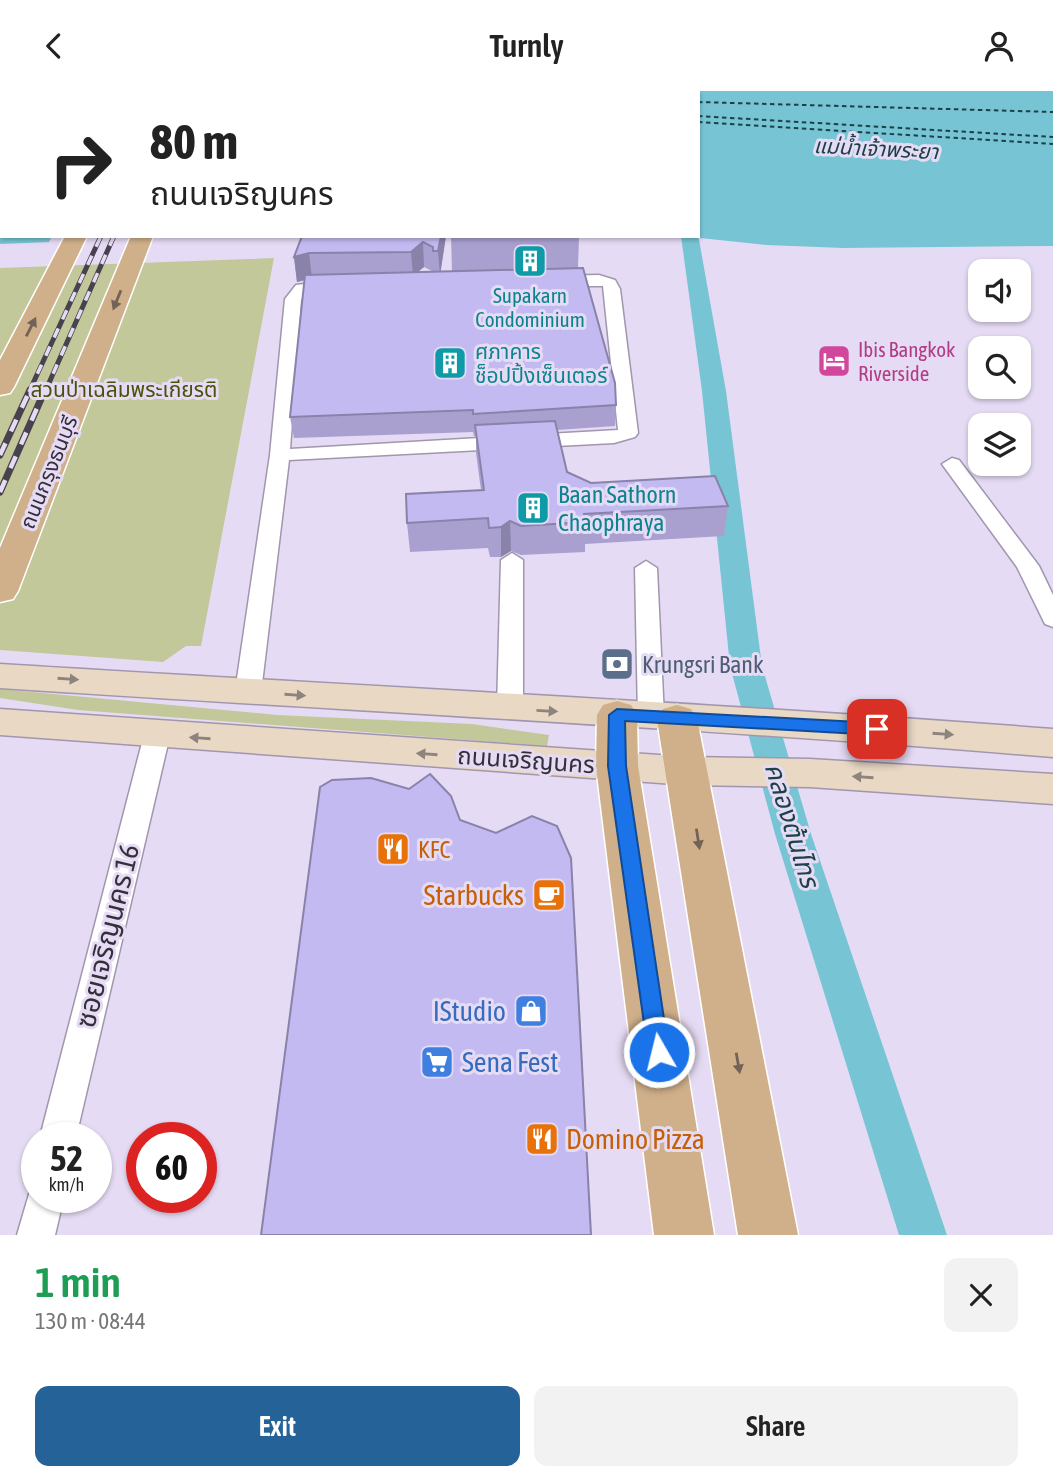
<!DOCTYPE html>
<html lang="en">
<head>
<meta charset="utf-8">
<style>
  body { margin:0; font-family:"Asap Condensed","Noto Sans Thai",sans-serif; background:#f2f2f2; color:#222; height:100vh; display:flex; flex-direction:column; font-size:26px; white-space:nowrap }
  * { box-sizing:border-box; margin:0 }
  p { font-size:23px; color:#767676 }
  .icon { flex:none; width:38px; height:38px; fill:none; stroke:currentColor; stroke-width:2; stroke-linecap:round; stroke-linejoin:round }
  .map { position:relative; height:1144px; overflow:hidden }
  .side { display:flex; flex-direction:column; background:#fff; flex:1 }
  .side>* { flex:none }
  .guide { position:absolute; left:0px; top:0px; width:700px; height:147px; box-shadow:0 2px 5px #0004; background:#fff; color:#222; overflow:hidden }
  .controls { position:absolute; left:968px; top:168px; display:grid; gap:14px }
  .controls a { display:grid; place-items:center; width:63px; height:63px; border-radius:14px; background:#fff; box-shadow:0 2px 5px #0004; font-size:35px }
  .speed { position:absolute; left:21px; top:1031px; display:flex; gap:14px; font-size:35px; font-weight:700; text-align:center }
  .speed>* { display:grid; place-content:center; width:91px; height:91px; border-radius:50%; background:#fff; box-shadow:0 2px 5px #0004; line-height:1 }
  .speed small { font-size:18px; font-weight:400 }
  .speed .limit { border:10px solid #d22; background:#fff; color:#111 }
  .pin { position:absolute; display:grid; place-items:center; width:60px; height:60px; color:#fff; margin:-30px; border-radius:14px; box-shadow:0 4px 10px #0006 }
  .me { position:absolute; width:77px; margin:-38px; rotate:352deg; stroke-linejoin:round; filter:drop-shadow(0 0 5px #0008) }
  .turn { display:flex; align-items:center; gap:24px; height:147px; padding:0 35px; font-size:32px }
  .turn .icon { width:91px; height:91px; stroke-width:2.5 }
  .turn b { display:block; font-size:49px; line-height:60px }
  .round { display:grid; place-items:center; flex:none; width:74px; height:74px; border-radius:14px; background:#f2f2f2 }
  .summary { display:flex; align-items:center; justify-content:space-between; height:119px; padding:0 35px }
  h1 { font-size:42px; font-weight:600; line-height:52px; color:#1e9e55 }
  .primary-button { display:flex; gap:14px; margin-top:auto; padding:14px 35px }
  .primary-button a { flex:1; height:80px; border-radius:14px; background:#256298; color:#fff; font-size:28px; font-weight:600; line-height:80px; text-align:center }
  .primary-button a+a { background:#f2f2f2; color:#222 }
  header { display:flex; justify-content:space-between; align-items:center; height:91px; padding:0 35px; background:#fff; font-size:32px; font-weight:600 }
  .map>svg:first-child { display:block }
  .green { fill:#c2c899 }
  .water { fill:#77c5d4 }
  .pier { fill:#e6dbf4 }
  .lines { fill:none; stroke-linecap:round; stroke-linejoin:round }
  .canal { fill:#77c5d4; fill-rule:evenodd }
  .ferry { stroke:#1c4148; stroke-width:2; stroke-dasharray:4.5 3.5; stroke-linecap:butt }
  .minor-casing { stroke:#a196ad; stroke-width:3 }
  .secondary-casing { stroke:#a196ad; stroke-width:3 }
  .primary-casing { stroke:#fff; stroke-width:3 }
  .minor { fill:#fff; fill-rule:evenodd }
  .secondary { fill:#e8d8c4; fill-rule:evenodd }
  .primary { fill:#d0b08a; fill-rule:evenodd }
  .rail-far1-casing { stroke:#48424e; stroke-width:5 }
  .rail-casing { stroke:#48424e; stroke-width:7 }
  .rail-far1 { stroke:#e6dbf4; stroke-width:3.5; stroke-dasharray:10; stroke-linecap:butt }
  .rail { stroke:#e6dbf4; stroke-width:4.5; stroke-dasharray:13; stroke-linecap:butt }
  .wall { fill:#a9a0d0; fill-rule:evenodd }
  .shaded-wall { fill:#8982a9 }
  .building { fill:#c4baf2; stroke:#8982a9; stroke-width:2 }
  .oneway { fill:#726359 }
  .oneway2 { fill:#8e847e }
  .route { fill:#1a73e8; stroke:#114b97; stroke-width:2 }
  .labels { text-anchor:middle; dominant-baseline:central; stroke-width:6; stroke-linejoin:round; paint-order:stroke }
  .far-water-label { font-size:21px; font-style:italic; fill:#1c4148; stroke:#e6dbf4 }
  .far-culture-label { font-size:21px; fill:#0d838f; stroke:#e6dbf4 }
  .far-hotel-label { font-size:21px; fill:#b23c85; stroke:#e6dbf4; text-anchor:start }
  .far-park-label { font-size:21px; fill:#4b5009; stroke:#e6dbf4 }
  .far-street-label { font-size:21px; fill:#342f39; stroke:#e6dbf4 }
  .culture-label { font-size:24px; fill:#0d838f; stroke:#e6dbf4; text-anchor:start }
  .service-label { font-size:24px; fill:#4e5e75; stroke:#e6dbf4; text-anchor:start }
  .street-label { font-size:24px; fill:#342f39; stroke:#e6dbf4 }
  .food-label { font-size:24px; fill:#c56008; stroke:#e6dbf4; text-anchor:start }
  .water-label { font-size:26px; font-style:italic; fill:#1c4148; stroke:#e6dbf4 }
  .near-food-label { font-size:28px; fill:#c56008; stroke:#e6dbf4; text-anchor:end }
  .near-street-label { font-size:28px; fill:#342f39; stroke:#e6dbf4 }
  .near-shop-label { font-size:28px; fill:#366cbe; stroke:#e6dbf4; text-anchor:end }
</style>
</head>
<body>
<header><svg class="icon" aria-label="back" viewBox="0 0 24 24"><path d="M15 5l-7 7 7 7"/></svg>Turnly<svg class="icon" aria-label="person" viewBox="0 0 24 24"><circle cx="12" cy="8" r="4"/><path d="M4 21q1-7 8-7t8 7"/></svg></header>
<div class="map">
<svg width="1053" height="1144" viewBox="0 0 1053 1144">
  <rect width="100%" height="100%" fill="#e6dbf4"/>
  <!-- green -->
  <path class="green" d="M274 167 201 555H186L163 571 0 559V177Z
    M0 598 277 624 472 633 549 644 547 655 78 619 0 607Z"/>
  <!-- water -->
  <path class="water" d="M0 0H1053V155L843 157 766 154 681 145H698V2H2V145H200L0 153Z"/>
  <!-- pier -->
  <path class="pier" d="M52 145H165L164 150 47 155Z"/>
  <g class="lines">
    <!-- canal -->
    <path class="canal" d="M698 143 726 300 762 575 811 743 947 1144H899L775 743 730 575 702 300 681 145Z"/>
    <!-- ferry -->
    <path class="ferry" d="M311 0 325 2
      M383 0 414 2
      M0 2 40 0
      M115 2 126 0
      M126 2 128 0
      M153 2 169 0
      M180 2 190 0
      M300 2 309 0
      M698 11 1053 21
      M698 25 1053 46
      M698 31 1053 53"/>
    <defs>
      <path id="minor" d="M599 184 615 189 620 198 638 342 635 346 614 352 289 369 261 601 257 607 248 610 239 607 235 601 270 364 285 208 296 194 337 189 345 194 337 199 307 201 301 209 290 358 618 339 603 195H553L545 190 553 185Z
        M952 367 959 369 1039 475 1053 504V536L1045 533 1017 476 942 373Z
        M512 462 523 469V618L519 624 510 627 501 624 497 618 501 469Z
        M646 470 657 477 664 626 660 632 651 635 642 632 638 626 635 477Z
        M157 635 166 637 170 644 76 1046H40L144 644 148 637Z
        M37 1091V1106H64L55 1144H17L32 1093Z"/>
      <path id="secondary" d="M0 573C351 595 702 611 1053 638V666C702 637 351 620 0 597Z
        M0 618 688 666 810 668 1053 683V713L810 696 688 694 0 644Z"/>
      <path id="primary" d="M139 0H157L138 2Z
        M192 0H210L191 2Z
        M65 145H87L14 296 10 302 0 304V269Z
        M131 145H153L18 500 13 508 0 511V457Z
        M617 610 631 614 637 624 638 675 714 1144H654L596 675 597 624 603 614Z
        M677 614 691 618 697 628 798 1144H738L657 628 663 618Z"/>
    </defs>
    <!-- minor casing -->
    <use href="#minor" class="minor-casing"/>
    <!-- secondary casing -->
    <use href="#secondary" class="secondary-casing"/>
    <!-- primary casing -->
    <use href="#primary" class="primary-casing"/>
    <!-- minor -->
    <use href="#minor" class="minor"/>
    <!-- secondary -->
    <use href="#secondary" class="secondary"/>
    <!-- primary -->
    <use href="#primary" class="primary"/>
    <defs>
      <path id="rail-far1" d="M29 301 101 145
        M45 301 114 145"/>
      <path id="rail" d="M0 364 30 299
        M0 401 45 299"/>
    </defs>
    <!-- rail-far1 casing -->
    <use href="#rail-far1" class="rail-far1-casing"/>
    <!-- rail casing -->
    <use href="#rail" class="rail-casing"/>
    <!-- rail-far1 -->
    <use href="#rail-far1" class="rail-far1"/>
    <!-- rail -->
    <use href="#rail" class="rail"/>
  </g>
  <!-- wall -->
  <path class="wall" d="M302 145H446L440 181H452L451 145H579L578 177 616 314 615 335 557 339 567 381 591 392 728 415 724 445 585 453V461L521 464 511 460 501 466H490L488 457 410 461 407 432 481 399 476 362V345H474L473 341 294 347 290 326 305 189 297 191 294 166ZM424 176 434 181H417Z"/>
  <!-- shaded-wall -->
  <path class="shaded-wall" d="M441 145H446L440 185 438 160Z
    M423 151 424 176 413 185 411 161Z
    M309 162 312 187 297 191 294 166Z
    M510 430 511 460 501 466V436Z"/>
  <!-- building -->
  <path class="building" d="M302 145H441L438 160H433V156L423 151 411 161 309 162 294 166Z
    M583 177 615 292 616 314 473 323V319L290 326 305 184Z
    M555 330 567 381 591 392 715 385 728 415 584 423 586 431 521 435 510 430 501 436 489 437 488 427 407 432 406 403 484 399 475 334Z
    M430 683 451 705 460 729 496 742 532 725 557 735 571 767 591 1144H261L320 696 332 689 371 687 409 698Z"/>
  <!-- one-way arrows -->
  <defs><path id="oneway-solid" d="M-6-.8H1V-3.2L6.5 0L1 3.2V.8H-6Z" transform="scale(1.75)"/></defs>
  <g class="oneway">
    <use href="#oneway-solid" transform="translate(117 209) rotate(112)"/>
    <use href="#oneway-solid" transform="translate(31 236) rotate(-63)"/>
    <use href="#oneway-solid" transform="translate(698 748) rotate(81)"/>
    <use href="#oneway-solid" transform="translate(738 972) rotate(80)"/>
  </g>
  <g class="oneway2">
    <use href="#oneway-solid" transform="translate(68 588) rotate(4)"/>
    <use href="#oneway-solid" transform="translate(295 604) rotate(4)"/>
    <use href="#oneway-solid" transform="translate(547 620) rotate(3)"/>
    <use href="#oneway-solid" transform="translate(943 643) rotate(4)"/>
    <use href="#oneway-solid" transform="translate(200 647) rotate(-176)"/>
    <use href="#oneway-solid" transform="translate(427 663) rotate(-176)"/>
    <use href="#oneway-solid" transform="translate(863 686) rotate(-176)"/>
  </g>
  <!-- route -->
  <path class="route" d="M617 618 877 632 885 638 877 644 625 630 626 675 669 961 666 968 659 971 651 968 648 961 608 675 609 624Z"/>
  <!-- icons -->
  <defs>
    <symbol id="building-square" viewBox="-11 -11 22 22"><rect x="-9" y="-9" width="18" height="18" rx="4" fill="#0f9aa8" stroke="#e6dbf4"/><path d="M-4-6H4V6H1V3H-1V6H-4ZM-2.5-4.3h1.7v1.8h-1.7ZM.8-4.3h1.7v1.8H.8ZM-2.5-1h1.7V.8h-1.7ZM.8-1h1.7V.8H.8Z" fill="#fff"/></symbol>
    <symbol id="hotel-square" viewBox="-11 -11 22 22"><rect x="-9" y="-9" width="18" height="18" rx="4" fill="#d1479c" stroke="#e6dbf4"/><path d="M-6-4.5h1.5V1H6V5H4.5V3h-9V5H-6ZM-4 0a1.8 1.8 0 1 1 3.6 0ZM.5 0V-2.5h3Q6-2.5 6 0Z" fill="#fff"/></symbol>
    <symbol id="bank-square" viewBox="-11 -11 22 22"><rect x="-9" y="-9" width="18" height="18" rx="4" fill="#5c6f8a" stroke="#e6dbf4"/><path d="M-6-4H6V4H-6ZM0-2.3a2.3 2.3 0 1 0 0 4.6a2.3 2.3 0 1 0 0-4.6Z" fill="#fff"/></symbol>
    <symbol id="restaurant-square" viewBox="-11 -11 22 22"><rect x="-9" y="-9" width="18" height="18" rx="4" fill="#e8710a" stroke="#e6dbf4"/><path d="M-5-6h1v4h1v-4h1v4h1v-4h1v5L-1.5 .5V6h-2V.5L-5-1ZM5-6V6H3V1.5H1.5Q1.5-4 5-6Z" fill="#fff"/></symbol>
    <symbol id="cafe-square" viewBox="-11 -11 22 22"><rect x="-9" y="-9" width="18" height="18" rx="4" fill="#e8710a" stroke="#e6dbf4"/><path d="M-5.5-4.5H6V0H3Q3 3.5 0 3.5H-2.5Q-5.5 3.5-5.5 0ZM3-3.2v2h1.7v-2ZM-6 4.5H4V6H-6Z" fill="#fff"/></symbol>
    <symbol id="shop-square" viewBox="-11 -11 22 22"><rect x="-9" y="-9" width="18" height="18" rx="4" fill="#3f7fe0" stroke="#e6dbf4"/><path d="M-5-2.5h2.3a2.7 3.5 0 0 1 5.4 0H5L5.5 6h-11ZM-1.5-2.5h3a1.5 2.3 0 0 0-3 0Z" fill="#fff"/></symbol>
    <symbol id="supermarket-square" viewBox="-11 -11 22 22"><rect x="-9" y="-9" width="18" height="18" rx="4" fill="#3f7fe0" stroke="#e6dbf4"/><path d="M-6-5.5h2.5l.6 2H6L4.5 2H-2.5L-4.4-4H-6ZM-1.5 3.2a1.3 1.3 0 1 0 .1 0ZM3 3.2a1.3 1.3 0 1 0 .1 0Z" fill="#fff"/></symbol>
  </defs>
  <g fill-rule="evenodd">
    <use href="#building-square" x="511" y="151" width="38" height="38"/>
    <use href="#hotel-square" x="815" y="251" width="38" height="38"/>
    <use href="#building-square" x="431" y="253" width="38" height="38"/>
    <use href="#building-square" x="514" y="398" width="38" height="38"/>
    <use href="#bank-square" x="598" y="554" width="38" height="38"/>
    <use href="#restaurant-square" x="374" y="739" width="38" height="38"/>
    <use href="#cafe-square" x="530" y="785" width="38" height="38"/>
    <use href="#shop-square" x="512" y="901" width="38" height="38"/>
    <use href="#supermarket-square" x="418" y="952" width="38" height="38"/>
    <use href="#restaurant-square" x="523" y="1029" width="38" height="38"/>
  </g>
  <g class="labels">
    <!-- far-water labels -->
    <g class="far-water-label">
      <text transform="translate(876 57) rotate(3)">แม่น้ำเจ้าพระยา</text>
    </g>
    <!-- far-culture labels -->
    <g class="far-culture-label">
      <text x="530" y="204">Supakarn<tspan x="530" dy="24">Condominium</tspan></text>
      <text x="475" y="260" text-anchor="start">ศุภาคาร<tspan x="475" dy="24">ช็อปปิ้งเซ็นเตอร์</tspan></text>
    </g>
    <!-- far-hotel labels -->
    <g class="far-hotel-label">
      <text x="858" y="258">Ibis Bangkok<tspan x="858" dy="24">Riverside</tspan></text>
    </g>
    <!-- far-park labels -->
    <g class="far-park-label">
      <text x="124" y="298">สวนป่าเฉลิมพระเกียรติ</text>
    </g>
    <!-- far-street labels -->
    <g class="far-street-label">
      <text transform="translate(48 381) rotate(-68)">ถนนกรุงธนบุรี</text>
    </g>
    <!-- culture labels -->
    <g class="culture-label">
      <text x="558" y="403">Baan Sathorn<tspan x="558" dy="28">Chaophraya</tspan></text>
    </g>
    <!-- service labels -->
    <g class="service-label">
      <text x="642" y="573">Krungsri Bank</text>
    </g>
    <!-- street labels -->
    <g class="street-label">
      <text transform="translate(526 669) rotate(4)">ถนนเจริญนคร</text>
    </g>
    <!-- food labels -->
    <g class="food-label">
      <text x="418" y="758">KFC</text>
    </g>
    <!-- water labels -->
    <g class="water-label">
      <text transform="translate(792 734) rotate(73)">คลองต้นไทร</text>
    </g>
    <!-- near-food labels -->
    <g class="near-food-label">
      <text x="524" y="804">Starbucks</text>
      <text x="566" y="1048" text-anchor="start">Domino Pizza</text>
    </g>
    <!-- near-street labels -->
    <g class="near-street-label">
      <text transform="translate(107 845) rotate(-76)">ซอยเจริญนคร 16</text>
    </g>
    <!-- near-shop labels -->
    <g class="near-shop-label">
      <text x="506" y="920">IStudio</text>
      <text x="462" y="971" text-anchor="start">Sena Fest</text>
    </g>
  </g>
</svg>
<div class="controls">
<a><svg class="icon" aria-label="sound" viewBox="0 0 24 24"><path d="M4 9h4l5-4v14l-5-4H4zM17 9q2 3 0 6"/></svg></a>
<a><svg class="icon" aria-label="search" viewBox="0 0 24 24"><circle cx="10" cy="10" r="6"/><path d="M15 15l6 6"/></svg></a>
<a><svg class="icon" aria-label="layers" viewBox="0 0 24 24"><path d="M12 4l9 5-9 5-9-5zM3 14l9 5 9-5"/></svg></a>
</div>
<div class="speed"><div>52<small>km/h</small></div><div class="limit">60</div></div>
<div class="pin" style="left:877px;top:638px;background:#d93025"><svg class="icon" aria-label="arrive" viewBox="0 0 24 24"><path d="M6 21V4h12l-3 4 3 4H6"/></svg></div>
<svg class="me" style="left:659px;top:961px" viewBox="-20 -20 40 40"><circle r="17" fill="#1a73e8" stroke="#fff" stroke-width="3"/><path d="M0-11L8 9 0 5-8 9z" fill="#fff"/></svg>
<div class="guide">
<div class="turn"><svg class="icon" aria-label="right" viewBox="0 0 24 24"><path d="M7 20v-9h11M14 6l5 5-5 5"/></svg><div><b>80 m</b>ถนนเจริญนคร</div></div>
</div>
</div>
<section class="side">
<div class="summary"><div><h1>1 min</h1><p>130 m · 08:44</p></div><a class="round"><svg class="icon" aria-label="close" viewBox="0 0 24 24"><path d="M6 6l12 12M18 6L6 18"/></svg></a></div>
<div class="primary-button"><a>Exit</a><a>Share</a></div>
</section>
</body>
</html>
